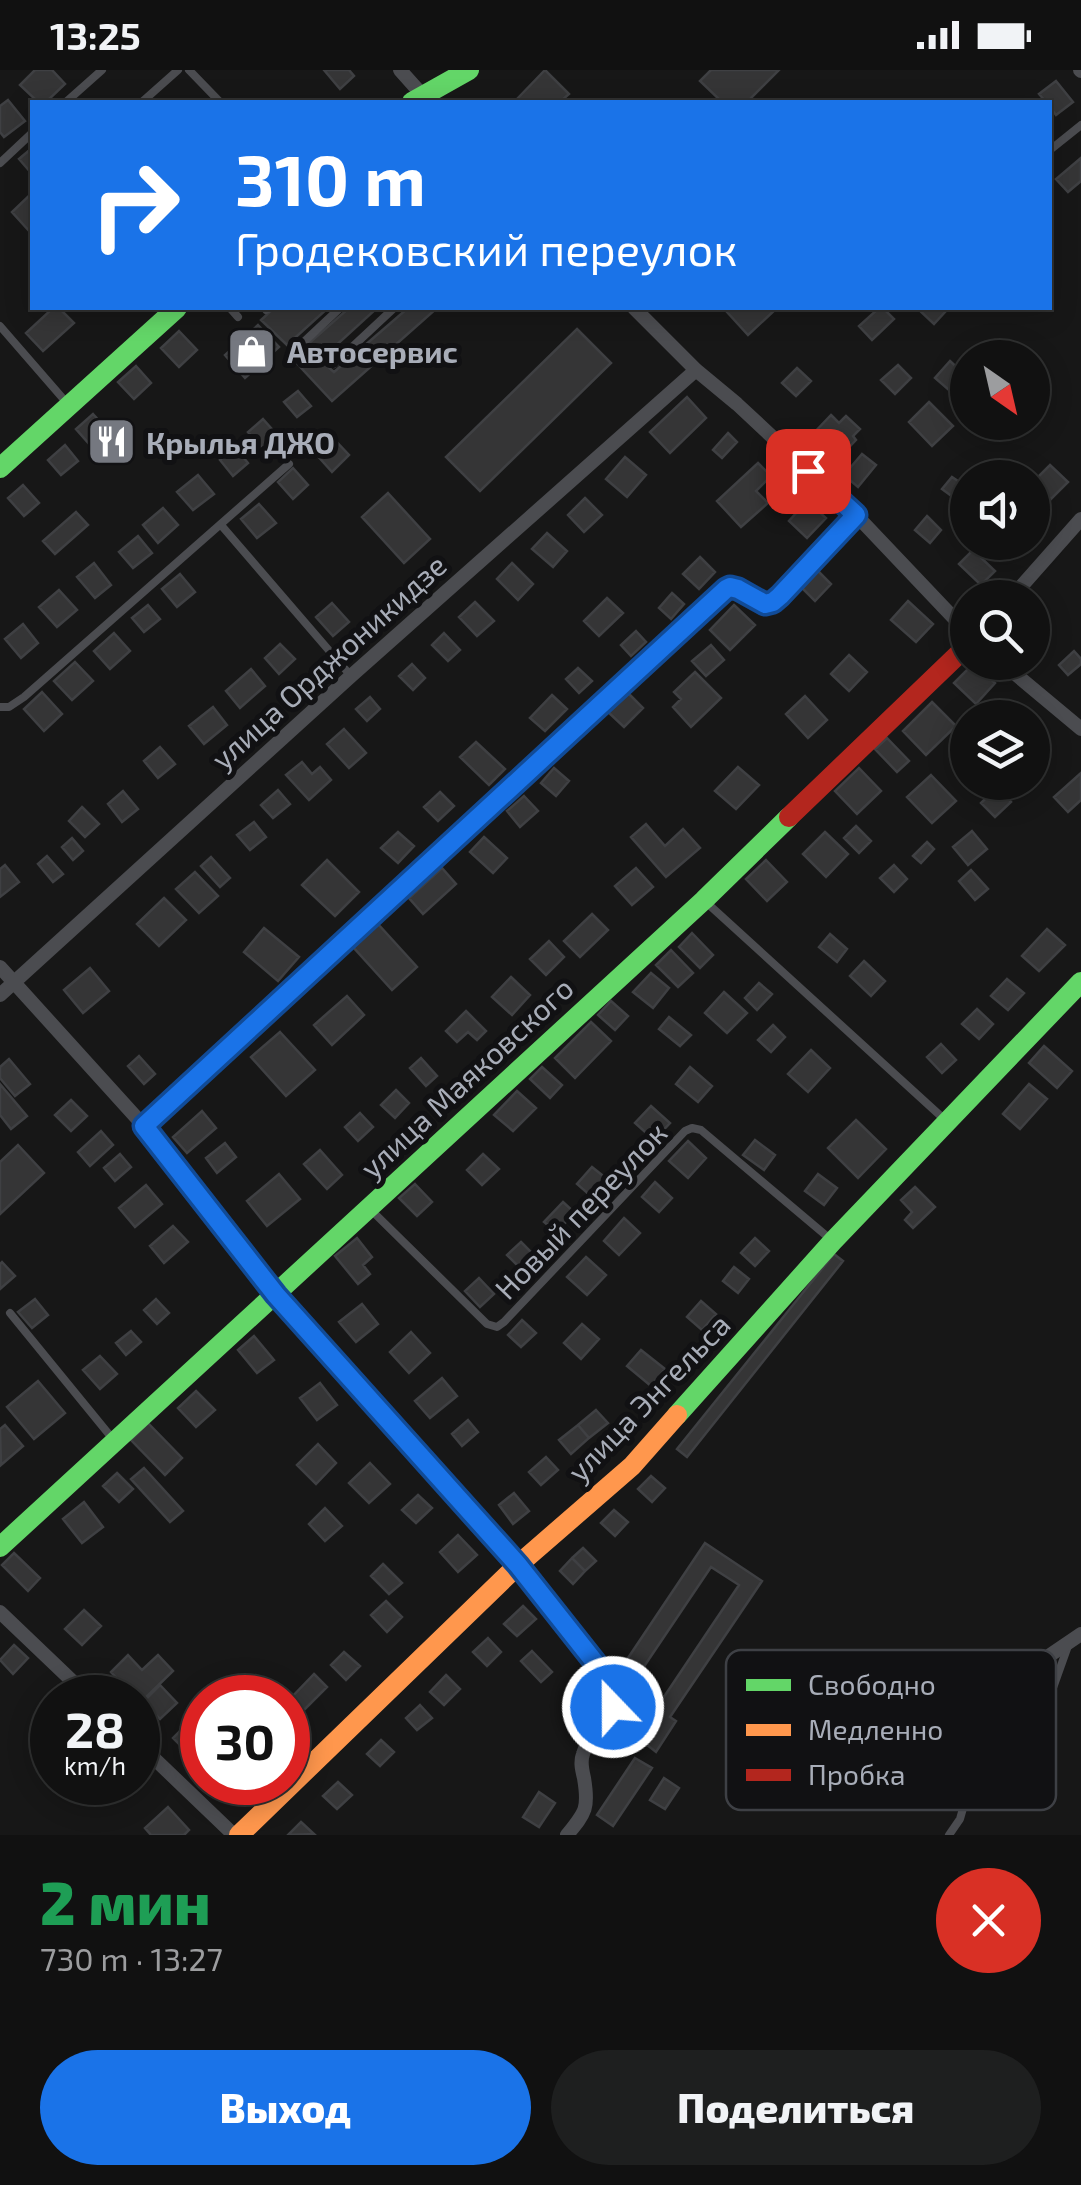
<!DOCTYPE html>
<html lang="ru">
<head>
<meta charset="utf-8">
<style>
  body { margin:0; font-family:"Exo 2",sans-serif; background:#1e1f1f; color:#f1f3f6; height:100vh; display:flex; flex-direction:column; font-size:38px; white-space:nowrap }
  * { box-sizing:border-box; margin:0 }
  p { font-size:32px; color:#9c9d9f }
  .icon { flex:none; width:55px; height:55px; fill:none; stroke:currentColor; stroke-width:2; stroke-linecap:round; stroke-linejoin:round }
  .map { position:relative; height:1765px; overflow:hidden }
  .drawer { display:flex; flex-direction:column; background:#111; flex:1 }
  .drawer>* { flex:none }
  .banner { position:absolute; left:30px; top:30px; width:1022px; height:210px; border-radius:0px; box-shadow:0 5px 25px #0003,0 0 0 2px #303131; background:#1a73e8; color:#fff; overflow:hidden }
  .needle { width:65px; rotate:146deg }
  .tools { position:absolute; left:950px; top:270px; display:grid; gap:20px }
  .tools a { display:grid; place-items:center; width:100px; height:100px; border-radius:50%; background:#111; box-shadow:0 5px 25px #0003,0 0 0 2px #303131; font-size:50px }
  .speed { position:absolute; left:30px; top:1605px; display:flex; gap:20px; font-size:50px; font-weight:700; text-align:center }
  .speed>* { display:grid; place-content:center; width:130px; height:130px; border-radius:50%; background:#111; box-shadow:0 5px 25px #0003,0 0 0 2px #303131; line-height:1 }
  .speed small { font-size:25px; font-weight:400 }
  .speed .limit { border:15px solid #d22; background:#fff; color:#111 }
  .pin { position:absolute; display:grid; place-items:center; width:85px; height:85px; color:#fff; margin:-42px; border-radius:20px; box-shadow:0 5px 15px #0006 }
  .me { position:absolute; width:110px; margin:-55px; rotate:338deg; stroke-linejoin:round; filter:drop-shadow(0 0 8px #0008) }
  .turn { display:flex; align-items:center; gap:35px; height:210px; padding:0 40px; font-size:45px }
  .turn .icon { width:130px; height:130px; stroke-width:2.5 }
  .turn b { display:block; font-size:70px; line-height:85px }
  .round { display:grid; place-items:center; flex:none; width:105px; height:105px; border-radius:52px; background:#1e1f1f }
  .summary { display:flex; align-items:center; justify-content:space-between; height:170px; padding:0 40px }
  h1 { font-size:60px; font-weight:800; line-height:75px; color:#1e9e55 }
  .primary-button { display:flex; gap:20px; margin-top:auto; padding:20px 40px }
  .primary-button a { flex:1; height:115px; border-radius:60px; background:#1a73e8; color:#fff; font-size:40px; font-weight:800; line-height:115px; text-align:center }
  .primary-button a+a { background:#1e1f1f; color:#f1f3f6 }
  .status { display:flex; justify-content:space-between; align-items:center; height:70px; padding:0 50px; background:#111; direction:ltr }
  .status svg { height:28px; fill:currentColor }
  .map>svg:first-child { display:block }
  .building { fill:#353536; stroke:#3f4043; stroke-width:2.5 }
  .lines { fill:none; stroke-linecap:round; stroke-linejoin:round }
  .lane { stroke:#4b4c50; stroke-width:8 }
  .street { stroke:#4b4c50; stroke-width:14 }
  .fast { stroke:#63d668; stroke-width:20 }
  .slow { stroke:#ff974d; stroke-width:20 }
  .jam { stroke:#b3261e; stroke-width:20 }
  .route-casing { stroke:#114b97; stroke-width:25 }
  .route { stroke:#1a73e8; stroke-width:18 }
  .labels { text-anchor:middle; dominant-baseline:central; stroke-width:10; stroke-linejoin:round; paint-order:stroke }
  .poi-label { font-size:30px; font-weight:bold; fill:#a8adb8; stroke:#111113; text-anchor:start }
  .street-label { font-size:30px; fill:#a8adb8; stroke:#111113 }
  .key { fill:#111113; stroke:#3e4045; stroke-width:2.5 }
  .key-label { font-size:28px; fill:#a8adb8 }
</style>
</head>
<body>
<div class="status"><b>13:25</b><svg viewBox="0 0 49 12"><path d="M0 12V9h3v3zM5 12V6h3v6zM10 12V3h3v9zM15 12V0h3v12zM26 1h20v11H26zM47 4h2v5h-2z"/></svg></div>
<div class="map">
<svg width="1081" height="1765" viewBox="0 0 1081 1765">
  <rect width="100%" height="100%" fill="#171717"/>
  <!-- building -->
  <path class="building" d="M35 0H52L65 14 46 32H38L20 15Z
    M324 0H349L354 6 340 19Z
    M545 0 569 24 560 32H521L517 29Z
    M711 0H779L747 32H722L700 11Z
    M1056 11 1073 32 1056 45 1050 37V32H1046L1039 24Z
    M8 30 25 51 4 67 0 62V36Z
    M32 78V104L19 89Z
    M1081 88V111L1068 122 1056 109Z
    M32 123V160L30 162 12 142Z
    M53 238H59L74 253 43 281 26 263Z
    M274 238H328L287 275 261 250Z
    M349 238H377L320 290 334 302 408 238H437L332 331 292 288Z
    M733 238H777L748 265 727 242Z
    M879 238H883L894 249 872 270 859 256Z
    M917 238H942L946 241 934 254Z
    M258 255 279 277 245 308 225 285Z
    M577 259 611 293 480 421 446 387Z
    M179 261 197 280 179 297 161 278Z
    M950 291 964 304 949 320 935 308Z
    M898 295 911 308 895 324 881 310Z
    M136 296 151 313 134 329 118 312Z
    M797 298 811 311 796 326 782 313Z
    M298 321 311 336 297 347 284 332Z
    M687 327 706 348 670 383 650 362Z
    M929 332 953 356 932 376 909 352Z
    M93 344 116 369 98 384 76 359Z
    M831 345 839 353 846 346 860 359 853 366 856 370 835 392 811 366Z
    M263 349 278 366 263 379 248 362Z
    M728 363 737 372 722 388 713 380Z
    M333 368 349 385 332 402 316 384Z
    M65 375 78 391 61 405 48 390Z
    M235 377 248 393 233 406 220 390Z
    M862 384 876 395 858 417 844 405Z
    M625 387 646 405 627 427 606 409Z
    M758 393 771 406 756 421 768 433 741 457 717 431Z
    M1050 395 1068 412 1051 429 1033 412Z
    M293 398 308 415 293 429 278 412Z
    M198 405 214 424 193 440 177 422Z
    M952 407 967 417 957 430 942 419Z
    M23 415 39 433 24 446 8 428Z
    M388 423 430 469 404 493 362 447Z
    M585 428 602 445 584 462 568 445Z
    M807 431 826 448 807 468 789 451Z
    M259 434 276 453 257 468 241 449Z
    M163 438 178 455 158 473 143 455Z
    M76 442 88 455 55 484 43 471Z
    M927 446 941 460 930 473 915 460Z
    M547 463 567 481 553 497 532 479Z
    M138 466 152 483 133 498 119 482Z
    M973 480 995 501 981 515 959 494Z
    M700 487 715 502 699 519 683 504Z
    M94 493 111 515 95 528 77 507Z
    M512 493 533 514 518 530 497 509Z
    M817 500 831 514 815 531 801 517Z
    M180 504 195 522 177 537 162 519Z
    M59 520 77 540 57 557 39 537Z
    M672 523 684 534 671 549 659 538Z
    M607 528 623 543 599 566 584 551Z
    M908 531 933 554 916 572 891 550Z
    M475 532 494 551 477 566 459 547Z
    M332 533 349 552 333 566 316 547Z
    M148 535 160 549 144 562 132 548Z
    M734 535 755 555 730 580 710 560Z
    M1032 539 1049 555 1034 571 1032 570Z
    M23 554 38 573 21 588 5 569Z
    M636 561 646 572 631 586 621 575Z
    M114 563 130 581 110 599 94 581Z
    M444 563 460 580 448 591 432 575Z
    M280 574 295 589 279 604 265 588Z
    M711 575 724 590 706 606 692 591Z
    M1074 581 1081 589V594L1068 605 1059 595Z
    M849 585 867 602 849 621 831 604Z
    M75 592 93 611 72 630 54 611Z
    M974 593 995 613 976 634 954 613Z
    M412 594 425 608 413 620 399 606Z
    M578 598 592 611 579 623 566 609Z
    M251 599 265 616 240 638 226 621Z
    M695 602 721 628 691 657 673 637 681 629 674 622Z
    M42 622 62 644 44 661 24 639Z
    M628 623 643 638 624 657 608 642Z
    M552 625 567 639 545 661 530 648Z
    M805 626 827 650 808 668 786 644Z
    M370 627 380 639 367 651 356 639Z
    M932 632 956 656 926 685 903 661Z
    M213 637 227 655 204 674 189 656Z
    M344 659 366 683 349 698 327 674Z
    M887 668 909 691 897 702 875 679Z
    M1037 671 1049 683 1036 695 1032 692V674Z
    M476 672 505 699 489 715 460 687Z
    M160 677 175 694 158 708 144 691Z
    M302 692 312 704 320 697 331 710 309 730 286 705Z
    M738 697 759 715 736 739 715 721Z
    M554 698 569 711 556 726 541 713Z
    M859 698 881 721 857 744 835 721Z
    M1081 703V730L1068 742 1054 727Z
    M931 705 956 731 932 753 907 727Z
    M997 717 1011 732 995 747 981 733Z
    M278 720 290 734 273 748 261 735Z
    M123 721 138 739 122 752 108 734Z
    M440 722 454 736 438 751 424 737Z
    M524 726 538 741 520 757 507 741Z
    M82 737 99 754 85 767 69 751Z
    M254 752 266 767 250 780 237 765Z
    M646 754 665 776 683 759 700 778 666 807 631 767Z
    M856 756 871 771 859 783 844 768Z
    M972 761 987 779 968 795 953 777Z
    M398 762 414 776 398 793 381 778Z
    M825 762 848 784 826 807 803 784Z
    M484 767 507 788 493 803 470 782Z
    M72 768 83 781 73 790 62 777Z
    M927 772 934 779 921 793 913 786Z
    M47 786 63 804 53 812 38 794Z
    M211 787 230 808 220 817 201 796Z
    M327 790 359 822 335 846 302 815Z
    M766 790 787 812 767 831 746 809Z
    M5 795 19 812 0 827V799Z
    M894 795 907 809 894 822 880 808Z
    M442 798 456 814 423 844 409 828Z
    M636 798 653 817 632 835 615 816Z
    M971 800 988 819 975 830 959 811Z
    M195 802 218 826 199 843 176 819Z
    M164 828 186 850 159 876 137 854Z
    M592 844 608 860 580 887 564 871Z
    M378 854 417 897 392 920 353 877Z
    M264 858 299 887 278 911 244 882Z
    M1047 859 1065 875 1039 901 1022 886Z
    M692 863 713 885 700 898 679 877Z
    M830 864 847 879 837 892 819 877Z
    M549 871 564 887 546 905 530 889Z
    M671 880 693 903 678 917 656 895Z
    M864 891 885 911 871 926 850 906Z
    M90 898 109 921 83 943 64 920Z
    M651 903 669 918 653 938 633 922Z
    M511 907 530 925 512 945 492 927Z
    M1007 909 1024 923 1008 940 991 926Z
    M759 913 772 924 757 940 745 928Z
    M724 922 747 943 727 963 705 943Z
    M347 926 364 945 332 975 314 955Z
    M611 931 628 946 615 960 598 945Z
    M977 939 993 954 979 969 962 954Z
    M466 941 486 961 477 970 468 962 457 972 446 961Z
    M669 947 691 965 680 976 659 959Z
    M591 952 611 971 575 1008 555 988Z
    M773 955 785 967 771 982 758 970Z
    M280 962 315 1000 286 1026 251 987Z
    M941 974 956 990 942 1003 927 987Z
    M1044 976 1072 1001 1057 1018 1029 993Z
    M811 980 830 998 808 1022 788 1004Z
    M139 986 155 1004 144 1014 128 996Z
    M421 988 437 1006 426 1016 410 998Z
    M9 989 30 1014 15 1026 0 1008V997Z
    M542 997 562 1015 550 1028 530 1009Z
    M690 997 712 1016 698 1032 676 1014Z
    M0 1014 27 1046 11 1059 0 1045Z
    M1029 1014 1047 1029 1020 1059 1003 1044Z
    M396 1020 409 1033 395 1048 381 1035Z
    M517 1021 536 1038 513 1061 494 1045Z
    M71 1030 87 1046 71 1061 55 1045Z
    M651 1036 670 1053 654 1070 635 1053Z
    M202 1041 216 1058 187 1083 173 1067Z
    M360 1043 373 1057 358 1071 345 1057Z
    M856 1050 886 1079 858 1108 828 1078Z
    M101 1061 113 1075 90 1096 78 1082Z
    M755 1070 775 1085 764 1100 743 1085Z
    M688 1071 706 1088 688 1108 669 1091Z
    M225 1073 236 1087 217 1103 206 1088Z
    M18 1075 44 1103 0 1144V1092Z
    M320 1080 342 1105 327 1119 304 1094Z
    M120 1084 131 1097 115 1111 104 1098Z
    M483 1084 499 1099 482 1115 467 1100Z
    M592 1097 607 1109 592 1127 577 1114Z
    M279 1104 300 1129 267 1156 247 1131Z
    M818 1104 837 1118 824 1135 805 1121Z
    M655 1112 672 1128 659 1142 642 1127Z
    M415 1114 432 1132 417 1146 399 1128Z
    M146 1115 162 1134 135 1157 119 1138Z
    M915 1117 935 1137 913 1158 905 1150 912 1142 901 1130Z
    M563 1132 575 1143 556 1162 544 1152Z
    M624 1148 640 1163 619 1185 604 1171Z
    M173 1156 188 1172 164 1193 150 1176Z
    M357 1168 372 1187 363 1195 370 1204 358 1214 335 1186Z
    M755 1168 769 1181 755 1196 741 1183Z
    M521 1172 533 1184 520 1198 507 1185Z
    M834 1184 843 1191 687 1387 677 1379Z
    M586 1187 606 1205 587 1225 567 1207Z
    M2 1192 15 1206 0 1219V1194Z
    M734 1197 749 1209 738 1223 723 1211Z
    M479 1208 494 1224 480 1237 465 1221Z
    M35 1229 48 1245 32 1258 18 1242Z
    M156 1229 169 1243 157 1254 144 1240Z
    M701 1231 716 1244 702 1260 687 1247Z
    M362 1234 378 1254 356 1272 339 1252Z
    M522 1250 536 1263 521 1277 508 1265Z
    M582 1254 599 1269 581 1289 564 1273Z
    M131 1261 141 1272 126 1285 116 1273Z
    M411 1262 430 1283 409 1303 390 1282Z
    M254 1266 274 1290 257 1303 238 1280Z
    M641 1280 665 1299 651 1316 627 1296Z
    M100 1286 117 1304 100 1319 83 1300Z
    M442 1308 457 1326 430 1348 415 1331Z
    M38 1311 65 1343 34 1369 7 1337Z
    M320 1313 337 1335 317 1350 300 1328Z
    M196 1321 215 1340 196 1357 178 1338Z
    M596 1340 608 1353 589 1368 578 1355Z
    M468 1350 478 1362 462 1376 452 1364Z
    M148 1353 182 1388 165 1405 131 1370Z
    M5 1355 23 1376 1 1395 0 1359Z
    M578 1355 589 1368 571 1384 559 1370Z
    M318 1374 336 1393 316 1414 297 1395Z
    M546 1387 558 1400 541 1415 529 1402Z
    M370 1393 390 1414 369 1433 349 1413Z
    M144 1398 183 1441 170 1452 131 1409Z
    M117 1403 133 1419 119 1432 103 1416Z
    M651 1406 665 1418 652 1432 638 1419Z
    M514 1423 529 1441 513 1454 499 1435Z
    M418 1425 432 1438 416 1453 402 1440Z
    M84 1432 103 1457 82 1473 63 1449Z
    M325 1438 342 1456 325 1471 309 1454Z
    M614 1440 628 1452 615 1466 601 1453Z
    M458 1465 477 1485 458 1502 440 1482Z
    M705 1473 762 1511 670 1647 676 1651 656 1682 637 1667 739 1515 711 1497 641 1601 626 1591Z
    M583 1478 596 1491 585 1501 572 1488Z
    M14 1483 40 1508 28 1521 2 1495Z
    M572 1488 585 1501 573 1514 560 1501Z
    M383 1494 402 1513 389 1524 371 1506Z
    M386 1531 402 1547 387 1562 371 1545Z
    M523 1536 536 1549 517 1566 504 1554Z
    M84 1540 101 1556 82 1575 65 1559Z
    M488 1568 501 1582 487 1596 473 1582Z
    M14 1575 28 1588 13 1604 0 1590Z
    M532 1581 552 1602 541 1612 521 1591Z
    M344 1582 360 1596 346 1610 331 1595Z
    M128 1585 142 1600 158 1585 173 1601 140 1633 138 1628H135L111 1602Z
    M314 1604 327 1617 304 1640 291 1628Z
    M446 1605 460 1619 444 1635 430 1622Z
    M160 1615 177 1633 160 1649 143 1632Z
    M420 1635 432 1648 417 1660 406 1648Z
    M191 1650 202 1663 185 1680 173 1668Z
    M381 1670 394 1682 380 1696 367 1684Z
    M635 1688 652 1698 613 1756 597 1745Z
    M664 1708 679 1718 665 1739 650 1730Z
    M88 1712H122L105 1728Z
    M338 1712 352 1725 337 1739 323 1726Z
    M539 1722 555 1733 539 1757 523 1747Z
    M168 1737 189 1760 184 1765H151L145 1758Z
    M301 1752 314 1764 288 1765Z"/>
  <g class="lines">
    <!-- lane -->
    <path class="lane" d="M189 0 220 32
      M66 32 102 0
      M142 32 178 0
      M1050 80 1081 55
      M0 93 32 63
      M230 238 238 247
      M266 240 270 238
      M0 256 66 332
      M292 283 340 238
      M334 294 394 238
      M221 455 351 606
      M0 637H9L24 627 289 394
      M707 833 944 1049
      M144 1056 723 522 730 517H734L765 535 773 532 856 445
      M370 1139 487 1254 497 1257 504 1252 685 1061 692 1058 701 1060 829 1168
      M10 1243 112 1368
      M949 1765 960 1749 969 1717 979 1703 1014 1679 1048 1632 1068 1576"/>
    <!-- street -->
    <path class="street" d="M400 0 425 28
      M1080 0 1081 1
      M634 238 696 300 737 334 856 445 968 563
      M1011 528 1081 449
      M1001 592 1081 659
      M0 897 144 1056 276 1225 518 1495 612 1614C623 1645 590 1657 583 1684 580 1692 582 1700 584 1708 589 1738 586 1742 567 1765
      M0 925 351 606 696 300
      M0 1542 90 1628
      M956 1649 1081 1564
      M138 1673 234 1765"/>
    <!-- fast -->
    <path class="fast" d="M412 32 469 0
      M0 398 177 238
      M677 1345 833 1171 1081 912
      M0 1477 704 830 789 747"/>
    <!-- slow -->
    <path class="slow" d="M239 1765 518 1495 632 1396 677 1345"/>
    <!-- jam -->
    <path class="jam" d="M789 747 968 575"/>
  </g>
  <g class="lines">
    <defs>
      <path id="route" d="M613 1637 616 1626 612 1614 518 1495 276 1225 144 1056 726 519 730 517 738 519 765 534 773 532 780 526 856 445 808 401"/>
    </defs>
    <!-- route casing -->
    <use href="#route" class="route-casing"/>
    <!-- route -->
    <use href="#route" class="route"/>
  </g>
  <!-- icons -->
  <defs>
    <symbol id="shop-square" viewBox="-11 -11 22 22"><rect x="-9" y="-9" width="18" height="18" rx="4" fill="#757880" stroke="#111113"/><path d="M-5-2.5h2.3a2.7 3.5 0 0 1 5.4 0H5L5.5 6h-11ZM-1.5-2.5h3a1.5 2.3 0 0 0-3 0Z" fill="#fff"/></symbol>
    <symbol id="restaurant-square" viewBox="-11 -11 22 22"><rect x="-9" y="-9" width="18" height="18" rx="4" fill="#757880" stroke="#111113"/><path d="M-5-6h1v4h1v-4h1v4h1v-4h1v5L-1.5 .5V6h-2V.5L-5-1ZM5-6V6H3V1.5H1.5Q1.5-4 5-6Z" fill="#fff"/></symbol>
  </defs>
  <g fill-rule="evenodd">
    <use href="#shop-square" x="224" y="254" width="55" height="55"/>
    <use href="#restaurant-square" x="84" y="344" width="55" height="55"/>
  </g>
  <g class="labels">
    <!-- poi labels -->
    <g class="poi-label">
      <text x="287" y="281">Автосервис</text>
      <text x="146" y="372">Крылья ДЖО</text>
    </g>
    <!-- street labels -->
    <g class="street-label">
      <text transform="translate(328 591) rotate(-42)">улица Орджоникидзе</text>
      <text transform="translate(466 1007) rotate(-43)">улица Маяковского</text>
      <text transform="translate(580 1140) rotate(-46)">Новый переулок</text>
      <text transform="translate(648 1327) rotate(-46)">улица Энгельса</text>
    </g>
  </g>
  <!-- legend -->
  <rect x="726" y="1580" width="330" height="160" rx="15" class="key"/>
  <rect x="746" y="1609" width="45" height="12" fill="#63d668"/>
  <rect x="746" y="1654" width="45" height="12" fill="#ff974d"/>
  <rect x="746" y="1699" width="45" height="12" fill="#b3261e"/>
  <g class="key-label">
    <text x="808" y="1625">Свободно</text>
    <text x="808" y="1670">Медленно</text>
    <text x="808" y="1715">Пробка</text>
  </g>
</svg>
<div class="tools">
<a><svg class="needle" viewBox="-14 -14 28 28"><path d="M0-13l5 13h-10z" fill="#e53935"/><path d="M0 13l5-13h-10z" fill="#9c9d9f"/></svg></a>
<a><svg class="icon" aria-label="sound" viewBox="0 0 24 24"><path d="M4 9h4l5-4v14l-5-4H4zM17 9q2 3 0 6"/></svg></a>
<a><svg class="icon" aria-label="search" viewBox="0 0 24 24"><circle cx="10" cy="10" r="6"/><path d="M15 15l6 6"/></svg></a>
<a><svg class="icon" aria-label="layers" viewBox="0 0 24 24"><path d="M12 4l9 5-9 5-9-5zM3 14l9 5 9-5"/></svg></a>
</div>
<div class="speed"><div>28<small>km/h</small></div><div class="limit">30</div></div>
<div class="pin" style="left:808px;top:401px;background:#d93025"><svg class="icon" aria-label="arrive" viewBox="0 0 24 24"><path d="M6 21V4h12l-3 4 3 4H6"/></svg></div>
<svg class="me" style="left:613px;top:1637px" viewBox="-20 -20 40 40"><circle r="17" fill="#1a73e8" stroke="#fff" stroke-width="3"/><path d="M0-11L8 9 0 5-8 9z" fill="#fff"/></svg>
<div class="banner">
<div class="turn"><svg class="icon" aria-label="right" viewBox="0 0 24 24"><path d="M7 20v-9h11M14 6l5 5-5 5"/></svg><div><b>310 m</b>Гродековский переулок</div></div>
</div>
</div>
<section class="drawer">
<div class="summary"><div><h1>2 мин</h1><p>730 m · 13:27</p></div><a class="round" style="background:#d93025;color:#fff"><svg class="icon" aria-label="close" viewBox="0 0 24 24"><path d="M6 6l12 12M18 6L6 18"/></svg></a></div>
<div class="primary-button"><a>Выход</a><a>Поделиться</a></div>
</section>
</body>
</html>
